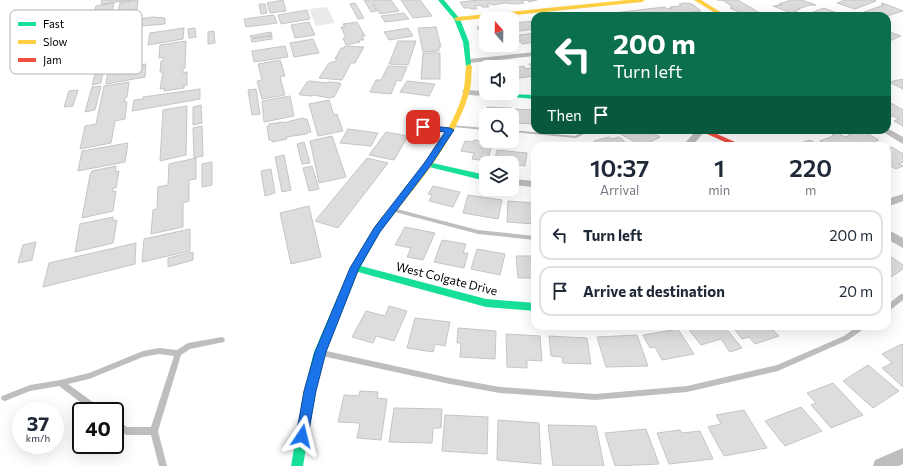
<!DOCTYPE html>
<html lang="en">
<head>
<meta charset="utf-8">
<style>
  body { margin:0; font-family:Commissioner,sans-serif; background:#f6f6f7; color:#1f2937; height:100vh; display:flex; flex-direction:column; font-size:15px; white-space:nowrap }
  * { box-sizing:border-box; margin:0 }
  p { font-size:13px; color:#747a83 }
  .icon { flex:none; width:22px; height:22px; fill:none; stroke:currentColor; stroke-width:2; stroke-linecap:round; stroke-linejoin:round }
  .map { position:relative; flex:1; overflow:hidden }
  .sheet { position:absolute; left:531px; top:142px; width:360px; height:188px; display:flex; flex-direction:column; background:#fff; border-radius:12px; box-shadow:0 4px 16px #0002 }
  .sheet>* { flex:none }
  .guide { position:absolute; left:531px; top:12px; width:360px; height:122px; border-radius:12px; box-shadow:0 4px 16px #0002; background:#0b6e4f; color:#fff; overflow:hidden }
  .needle { width:26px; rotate:340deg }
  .buttons { position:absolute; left:479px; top:12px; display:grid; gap:8px }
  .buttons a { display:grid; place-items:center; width:40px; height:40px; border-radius:8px; background:#fff; box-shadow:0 4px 16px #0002; font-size:20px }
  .speed { position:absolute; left:12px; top:402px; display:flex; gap:8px; font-size:20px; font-weight:700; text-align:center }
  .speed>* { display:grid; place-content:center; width:52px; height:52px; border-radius:50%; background:#fff; box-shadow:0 4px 16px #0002; line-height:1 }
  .speed small { font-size:10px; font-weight:400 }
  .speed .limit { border:2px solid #111; border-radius:6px; background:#fff; color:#111 }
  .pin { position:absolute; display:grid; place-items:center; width:34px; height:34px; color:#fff; margin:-17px; border-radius:8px; box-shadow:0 2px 6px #0006 }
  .me { position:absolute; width:44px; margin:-22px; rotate:10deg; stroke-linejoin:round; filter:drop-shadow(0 0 3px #0008) }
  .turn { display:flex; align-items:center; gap:14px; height:84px; padding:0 16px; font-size:18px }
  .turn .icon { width:52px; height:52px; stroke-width:2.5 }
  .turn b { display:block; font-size:28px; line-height:34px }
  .then { display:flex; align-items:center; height:38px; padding:0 16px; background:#0003; gap:8px; font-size:15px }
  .eta { display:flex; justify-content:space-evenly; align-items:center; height:68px; text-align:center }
  .eta b { font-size:24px; font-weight:600; line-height:28px }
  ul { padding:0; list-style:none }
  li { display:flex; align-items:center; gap:12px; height:50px; margin:0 8px 6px; padding:0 8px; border:2px solid #e0e1e3; border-radius:12px }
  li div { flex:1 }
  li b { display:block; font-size:15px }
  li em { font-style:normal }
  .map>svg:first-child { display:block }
  .green { fill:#eaeaea }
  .building { fill:#ddd; stroke:#c5c5c5 }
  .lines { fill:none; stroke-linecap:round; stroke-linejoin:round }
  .lane { fill:#bebebe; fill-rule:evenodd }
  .street { fill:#bebebe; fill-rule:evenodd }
  .fast { fill:#16e098; fill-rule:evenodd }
  .slow { fill:#ffcf43; fill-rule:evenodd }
  .jam { fill:#f24e42; fill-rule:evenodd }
  .route { fill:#1a73e8; stroke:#114b97 }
  .labels { text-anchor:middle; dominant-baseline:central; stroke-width:3.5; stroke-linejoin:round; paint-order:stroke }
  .street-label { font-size:12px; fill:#000; stroke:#fff }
  .key { fill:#fff; stroke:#b2b2b2; stroke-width:1 }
  .key-label { font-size:11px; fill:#000 }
</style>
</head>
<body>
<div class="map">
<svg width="903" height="466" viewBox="0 0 903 466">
  <rect width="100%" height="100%" fill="#fff"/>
  <!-- green -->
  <path class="green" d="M327 7 335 23 316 26 309 9Z"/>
  <!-- building -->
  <path class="building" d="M102 0H132L101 4Z
    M138 0 137 9 118 11 120 3Z
    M283 0 286 11 270 13 267 3Z
    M364 0H370L377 11 371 12Z
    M372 0H391L399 11 380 14Z
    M401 0H420L432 16 413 18Z
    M480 0H537L529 2 528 0 522 1 524 3 518 4 505 3 493 5 492 4H487L489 7H482L481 5 475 6 477 9H471L470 8H464L460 2Z
    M717 0H738L765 16H747L730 8 733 7 722 0Z
    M791 0H802L816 5H810L798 9H800L795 11H797L791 13 773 6 782 5 779 4Z
    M845 0H874L876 1 855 9 837 3Z
    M114 3 112 12 93 15 96 6Z
    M355 3 364 18 358 19 350 4Z
    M685 3 692 4 701 11 655 16H587L665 7 667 9 672 8 670 7 681 6 679 4Z
    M883 3 903 11 887 16H875L864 12 884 5 881 4Z
    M259 4H265L267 13 261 14Z
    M824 8 842 15 837 16H802Z
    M307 10 310 19 281 24 278 15Z
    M404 13 409 19 385 22 381 16Z
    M274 15 277 23 246 27 244 19Z
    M153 17 165 18V24L116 28 117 22Z
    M535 21V29L512 32V23Z
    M309 22 315 35 295 38 291 25Z
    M357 22 365 36H362L364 40H359L360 42 346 45 343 38H346L341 27H345L343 24Z
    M483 26 486 28V35H482L477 27Z
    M436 27 441 47H439V51L423 52 418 28Z
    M184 28 183 39 148 45 150 33Z
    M195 28 196 37 189 38 188 29Z
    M408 28 413 36 389 40 384 32Z
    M214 31 215 43 208 44V32Z
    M887 31 901 36 887 42Z
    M271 32 272 35 251 38 250 36Z
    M535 33V42L522 44 520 41 514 42 516 44H512V36Z
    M272 36V39L252 42 251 39Z
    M313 39 319 53 294 57 290 43Z
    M186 41 185 68 183 69V73L187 72V85H184V88L164 91V88L160 89 163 72H160L161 61H163V57L159 58 160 45Z
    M398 41H416L408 65 389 64Z
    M285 46 288 57 254 62 252 51Z
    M345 46 364 47 355 63H351L342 80 319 78 329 63 336 61 337 59H335L341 48H344Z
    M423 53H440V79H421Z
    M280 60 285 76 280 77 285 95 262 99 257 81 262 80 258 64Z
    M535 63V76L512 79V68L524 66 525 69 532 68 529 64Z
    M146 64 145 77 106 84 108 70Z
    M388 66 407 67 401 81 397 80 391 94 370 92 376 80H381Z
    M103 72 101 83 92 85 95 74Z
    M903 79V89L889 82Z
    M310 81 327 83 328 82 340 83 339 84H341L334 97 330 98 313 95 312 96 300 95 301 94H299L307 82Z
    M407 81 435 84 429 96 400 92Z
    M129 82 127 97 125 98 124 102H127L125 119 115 121 111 143 80 149 85 126 96 124 104 86Z
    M101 86 95 110 85 112 92 87Z
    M200 89V99L132 111 134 100 143 99V97Z
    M256 89 260 114 252 115 248 90Z
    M78 90 73 106 64 107 69 91Z
    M290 96 294 116 264 122 262 101Z
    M329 100 334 115 337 114 343 131 318 136 309 104Z
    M889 102 903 110V126L894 121 899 119 893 116 887 118V103Z
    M201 105 202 123 193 125V107Z
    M187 106 186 155 160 161 163 110Z
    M487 107 512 108 513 114 488 115Z
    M515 109 535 110V124L514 123Z
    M303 118 304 119H307L311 132 307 133V134L286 137 287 139 272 142V140H269L267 126H269V124L283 122V123Z
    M202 126 203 156 194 158 193 128Z
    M348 129 378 133 371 146 340 143Z
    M621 130H648L660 137 642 146 617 132Z
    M853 130H861L879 140 863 146H804L807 145 803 142 810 140 818 145 824 143 820 141 833 136 832 135 838 133 845 137 850 135 846 132Z
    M386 132 408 136 394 160 369 155Z
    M332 136 346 177 319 183 310 141Z
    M609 137 612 139 619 137 630 146H599L594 141Z
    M474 140 493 143 487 161 472 159 474 153 461 151 465 141 473 142Z
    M304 142 310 163 302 164 297 144Z
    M128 143 125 162 78 171 82 151Z
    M892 147 903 154V162L899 164 903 166 896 169 889 165H887V149Z
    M497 150 527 153 525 166 512 164V163L494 162Z
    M284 155 291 190 282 192 275 157Z
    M196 158V179L189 180V201L183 203V227L151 234 153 210 157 209 158 187 168 185 169 164Z
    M367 158 388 163 338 228 315 221Z
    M212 162V185L202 187V164Z
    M116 166V172L119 171 116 188H113V192L116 191 113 211 82 218 90 175 92 171Z
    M312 166 319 189 309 191 303 168Z
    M271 169 275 193 265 196 261 171Z
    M433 186 460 192 453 207 429 201 432 195 428 194Z
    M468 195 502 200 498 219 463 213Z
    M508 201 535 203V224L507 222Z
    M309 206 321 257 291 264 280 213Z
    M113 217V221L117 220 113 243 75 252 80 224Z
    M405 227 435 233 423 260 407 257 411 248 395 245Z
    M190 229V251L142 262 144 239Z
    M442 240 466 244 463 253H468L464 268 434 262Z
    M36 242 32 260 18 263 23 245Z
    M136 243 135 264 43 287 49 263Z
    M477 249 505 254 500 275 471 269Z
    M193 252V260L168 267V258Z
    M887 254 903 265V269L891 277 887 274Z
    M516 256H535V278H518Z
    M389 306 407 311 394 341 376 336 373 343 352 337 366 311 385 316Z
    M415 318 450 322 445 346 435 344 433 352 407 348Z
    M686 326H724L742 348 730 352 721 339 701 345Z
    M732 326H769L779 336 755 344 749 337 742 339Z
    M458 328 496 331 495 359 460 357 461 343H457Z
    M678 329 694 354 662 360 655 347 650 348 643 335Z
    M506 334 540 336 542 361 527 360V368L507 367Z
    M637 335 648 366 606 367 597 337Z
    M549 336 587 338 591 364 563 363 562 357 551 356Z
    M902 344 903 345V387L882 368 892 363 882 354Z
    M868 365 899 391 873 408 843 381Z
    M833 383 863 415 831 428 811 405 816 403 807 393Z
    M360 391 378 392 377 398 387 399 381 440 357 438 360 423 338 422 344 395 359 396Z
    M801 407 822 431 785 446 765 421Z
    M394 408 442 409 441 428H433L432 443 389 442Z
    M744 410 767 448 724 456 708 427 721 424 716 415Z
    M445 415 488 417 487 454 442 451Z
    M498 420 539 423 541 464 497 460Z
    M548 425 596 426 604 466H553Z
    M646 429 659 464 615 466 605 433Z
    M680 430 682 433 700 431 713 459 669 464 657 433Z"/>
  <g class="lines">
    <!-- lane -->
    <path class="lane" d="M450 125 486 128V130L452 127H450Z
      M421 126 450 129 452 130 450 131 423 128 421 127Z
      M512 130 575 136 587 130H592L576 138 512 132Z
      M393 208 478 230 535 236V240L478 234 391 211 390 210 391 209Z
      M901 294H903V300L889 311 887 312V305Z
      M858 326H866L865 328 848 340 778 371 687 392 595 400 500 393 450 384 322 356 320 355 319 353 320 351 322 350 450 378 500 387 595 394 687 386 777 365 844 336Z
      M222 337 224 338 225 340 224 342 190 349 181 355 158 431 167 466H159L151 435H126L115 428V419L127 427H151L174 356 159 354 143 357 89 379 68 384 101 408 102 411H92L59 386 30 391 5 401 2 400 1 398 2 396 30 385 60 380 89 373 143 351 159 348 177 350 188 343Z"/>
    <!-- street -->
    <path class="street" d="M535 52V56L469 63 465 61 469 59Z
      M463 90 486 91V93H490C485 97 467 96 462 92Z
      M887 128 903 137V144L880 130H887Z
      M697 130H706L692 146H682Z
      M512 179 535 181V187L512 185Z
      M903 194V201L887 207V199Z
      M887 229 903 238V248L887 239Z
      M903 448V464L899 466H873L875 460Z"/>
    <!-- fast -->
    <path class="fast" d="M438 0H444L460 19 469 42 471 67 466 66 463 42 454 19Z
      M486 91V93L535 95V99L487 95 484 93Z
      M425 162H428L486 175V181L425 166 424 164Z
      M379 224 383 227 361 266 486 299 535 303V311L486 307 358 272 326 352 316 391 303 466H291L304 391 314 352 350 268 376 225Z"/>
    <!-- slow -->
    <path class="slow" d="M627 0H645L642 2 457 21 454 19 457 17Z
      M694 0H701L727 16H720Z
      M469 64 472 66C471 75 472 85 469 93 454 145 414 188 382 229H376L375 227 376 225C408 184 448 144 463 93 465 85 465 75 466 66Z"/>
    <!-- jam -->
    <path class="jam" d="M698 130H708L744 146H734Z"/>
  </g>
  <!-- route -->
  <path class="route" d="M423 125 450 128 454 130 431 165 380 232 359 268 326 352 316 391 308 436 306 440 302 442 297 440 296 436 304 391 315 352 350 268 374 228 425 162 445 132 420 129 419 127Z"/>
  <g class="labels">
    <!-- street labels -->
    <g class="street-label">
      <text transform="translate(447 278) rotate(14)">West Colgate Drive</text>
    </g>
  </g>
  <!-- legend -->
  <rect x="10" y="10" width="132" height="64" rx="6" class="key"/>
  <rect x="18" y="22" width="18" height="4" fill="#16e098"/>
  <rect x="18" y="40" width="18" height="4" fill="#ffcf43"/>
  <rect x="18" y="58" width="18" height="4" fill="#f24e42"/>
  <g class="key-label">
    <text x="43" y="28">Fast</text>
    <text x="43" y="46">Slow</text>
    <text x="43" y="64">Jam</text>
  </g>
</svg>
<div class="buttons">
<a><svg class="needle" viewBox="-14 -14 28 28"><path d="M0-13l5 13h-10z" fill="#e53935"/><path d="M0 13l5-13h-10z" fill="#747a83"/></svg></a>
<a><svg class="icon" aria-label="sound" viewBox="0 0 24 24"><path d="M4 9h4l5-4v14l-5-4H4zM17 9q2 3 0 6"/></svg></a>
<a><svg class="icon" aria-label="search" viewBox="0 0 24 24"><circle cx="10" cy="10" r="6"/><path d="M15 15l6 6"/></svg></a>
<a><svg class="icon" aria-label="layers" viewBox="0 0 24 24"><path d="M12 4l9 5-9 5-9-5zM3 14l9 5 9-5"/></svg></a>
</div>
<div class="speed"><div>37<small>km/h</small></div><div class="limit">40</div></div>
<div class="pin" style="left:423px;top:127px;background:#d93025"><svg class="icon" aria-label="arrive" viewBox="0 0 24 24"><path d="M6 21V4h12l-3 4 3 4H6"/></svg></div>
<svg class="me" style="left:302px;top:436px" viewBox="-20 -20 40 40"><path d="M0-17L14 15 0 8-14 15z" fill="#1a73e8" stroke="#fff" stroke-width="4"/></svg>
<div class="guide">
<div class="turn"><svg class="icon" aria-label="left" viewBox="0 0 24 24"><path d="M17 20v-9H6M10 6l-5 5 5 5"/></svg><div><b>200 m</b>Turn left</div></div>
<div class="then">Then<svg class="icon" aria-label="arrive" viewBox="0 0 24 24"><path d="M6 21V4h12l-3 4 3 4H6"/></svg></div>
</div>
<section class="sheet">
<div class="eta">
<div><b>10:37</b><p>Arrival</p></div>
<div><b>1</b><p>min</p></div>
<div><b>220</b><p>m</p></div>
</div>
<ul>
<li><svg class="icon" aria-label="left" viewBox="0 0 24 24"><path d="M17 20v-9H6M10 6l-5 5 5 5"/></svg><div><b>Turn left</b></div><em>200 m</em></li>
<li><svg class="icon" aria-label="arrive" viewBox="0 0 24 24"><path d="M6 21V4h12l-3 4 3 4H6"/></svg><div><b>Arrive at destination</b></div><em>20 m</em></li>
</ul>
</section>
</div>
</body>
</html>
